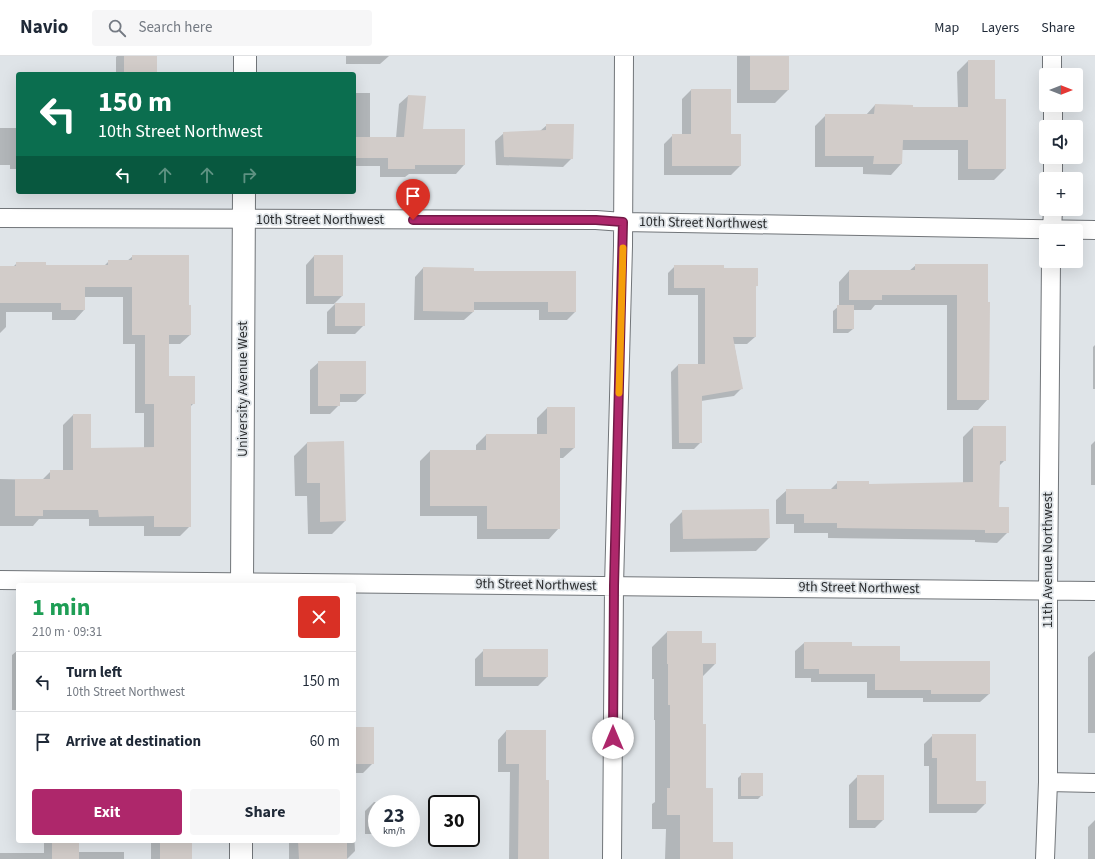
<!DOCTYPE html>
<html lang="en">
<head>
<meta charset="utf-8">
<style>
  body { margin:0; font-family:"Source Sans 3",sans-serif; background:#f6f6f7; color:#1f2937; height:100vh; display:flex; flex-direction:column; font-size:15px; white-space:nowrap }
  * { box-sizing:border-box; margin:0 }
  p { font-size:13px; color:#747a83 }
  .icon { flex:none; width:22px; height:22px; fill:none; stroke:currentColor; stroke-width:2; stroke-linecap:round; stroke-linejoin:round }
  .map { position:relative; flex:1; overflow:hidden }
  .side { position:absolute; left:16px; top:527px; width:340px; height:260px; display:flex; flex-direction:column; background:#fff; border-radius:4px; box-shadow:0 4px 16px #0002 }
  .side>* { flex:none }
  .banner { position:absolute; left:16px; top:16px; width:340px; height:122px; border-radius:4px; box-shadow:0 4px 16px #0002; background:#0b6e4f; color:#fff; overflow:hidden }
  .needle { width:26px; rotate:90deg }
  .tools { position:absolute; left:1039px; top:12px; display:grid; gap:8px }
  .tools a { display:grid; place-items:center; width:44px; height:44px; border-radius:4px; background:#fff; box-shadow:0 4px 16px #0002; font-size:20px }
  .speed { position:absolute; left:368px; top:739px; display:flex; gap:8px; font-size:20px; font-weight:700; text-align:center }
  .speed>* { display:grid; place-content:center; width:52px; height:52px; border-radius:50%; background:#fff; box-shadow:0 4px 16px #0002; line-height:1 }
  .speed small { font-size:10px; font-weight:400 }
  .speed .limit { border:2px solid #111; border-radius:6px; background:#fff; color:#111 }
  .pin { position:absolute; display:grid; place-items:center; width:34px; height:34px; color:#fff; margin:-41px -17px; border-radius:50% 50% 50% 0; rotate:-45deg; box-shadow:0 0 4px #0007 }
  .pin .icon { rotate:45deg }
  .me { position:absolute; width:44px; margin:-22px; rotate:0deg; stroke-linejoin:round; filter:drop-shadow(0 0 3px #0008) }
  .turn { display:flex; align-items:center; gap:14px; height:84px; padding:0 16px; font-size:18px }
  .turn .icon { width:52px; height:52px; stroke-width:2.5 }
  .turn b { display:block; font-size:28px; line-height:34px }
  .lanes { display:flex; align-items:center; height:38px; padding:0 16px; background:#0003; justify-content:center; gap:20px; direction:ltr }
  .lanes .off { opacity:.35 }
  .round { display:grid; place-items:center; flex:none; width:42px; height:42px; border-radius:4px; background:#f6f6f7 }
  .headline { display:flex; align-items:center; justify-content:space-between; height:68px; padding:0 16px }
  h1 { font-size:24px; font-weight:700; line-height:30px; color:#1e9e55 }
  .button { display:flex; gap:8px; margin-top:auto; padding:8px 16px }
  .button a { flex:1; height:46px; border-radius:4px; background:#ae276b; color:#fff; font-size:16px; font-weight:700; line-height:46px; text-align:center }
  .button a+a { background:#f6f6f7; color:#1f2937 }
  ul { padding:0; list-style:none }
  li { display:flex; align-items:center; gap:12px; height:60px; padding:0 16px; border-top:1px solid #e0e1e3 }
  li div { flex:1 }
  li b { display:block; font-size:15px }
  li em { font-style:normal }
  header { display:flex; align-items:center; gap:24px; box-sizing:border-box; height:56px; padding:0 20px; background:#fff; border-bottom:1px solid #e0e1e3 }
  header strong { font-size:19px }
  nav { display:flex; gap:22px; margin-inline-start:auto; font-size:14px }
  .search { width:280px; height:36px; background:#f6f6f7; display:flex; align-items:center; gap:10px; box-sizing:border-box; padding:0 14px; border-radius:4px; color:#747a83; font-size:15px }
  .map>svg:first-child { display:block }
  .shadow { fill:#0003 }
  .building { fill:#d2ccc9 }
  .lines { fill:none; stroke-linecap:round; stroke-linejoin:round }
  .street-casing { stroke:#717579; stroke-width:20 }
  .secondary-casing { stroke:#717579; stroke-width:24 }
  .street { stroke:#fff; stroke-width:18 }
  .secondary { stroke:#fff; stroke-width:22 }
  .route-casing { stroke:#711946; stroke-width:10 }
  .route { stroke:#ae276b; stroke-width:7 }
  .slow { stroke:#f59e0b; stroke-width:7 }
  .labels { text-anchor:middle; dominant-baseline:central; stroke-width:3.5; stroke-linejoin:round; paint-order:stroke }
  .street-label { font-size:14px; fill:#2a2c2e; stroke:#dfe4e8 }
</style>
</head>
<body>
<header>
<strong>Navio</strong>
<div class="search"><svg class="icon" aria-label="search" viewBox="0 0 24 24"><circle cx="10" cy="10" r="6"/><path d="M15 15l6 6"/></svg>Search here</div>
<nav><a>Map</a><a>Layers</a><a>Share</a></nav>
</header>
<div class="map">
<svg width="1095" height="803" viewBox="0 0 1095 803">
  <rect width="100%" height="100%" fill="#dfe4e8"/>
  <!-- shadow -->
  <path class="shadow" d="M117 0H156V18H116V1Z
    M346 0H389L380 8H346Z
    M737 0H788V34L775 47H737Z
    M968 5 1005 113 994 124H958V94H902L901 108 891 119 863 118V111H815V70L826 59H866L875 49 912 52H958L957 16Z
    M691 34 730 79 740 110 731 119H664V88L673 79H682V43Z
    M354 37H370V82H396L399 48 408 40 425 41 422 74H464V109L456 118H409L405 121H380V110H354Z
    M547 69 572 102 563 111 496 109 495 85 504 77 540 75Z
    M0 72H18V113H10V109H0Z
    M133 200 188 250 190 279 180 288H168V321L194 347 190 351V470L180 480H144V470H89V463H39L33 470H0V423L42 424 51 415H63V369L73 359 90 393 144 392V357H135V288H123V241H84V254L75 264H52V256H6V271L0 277V211H13L17 207 45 210H104L109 205H127Z
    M314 200 342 240 334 248H364V269L355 278H327V256L335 248H306V209Z
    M916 209 987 247 988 343 978 354H947V249H875L871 254H853V273L848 277H833V255L839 250V226L849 215H909Z
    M675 210 723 213 757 229 755 232V281L747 288H734L742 332 734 340 701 345V386L694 393H672L671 316 678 309H698V239H668V217Z
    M423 212 473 216 575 256 567 264H539V254H473V256L464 264H414L415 221Z
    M1095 289V333H1093V291Z
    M319 306 365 338 356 346H339V349L330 358H310V314Z
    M547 352 574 392 563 402H559V472L549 483H477V460H420V405L430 395H476V389L486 379H537V362Z
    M973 371 1005 404 999 410 998 452 1008 476 997 487 975 486V484L828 482V477H794V468H776V444L787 434H830L838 426 868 429 963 428V381Z
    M1095 385V429H1091V389Z
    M343 386 345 465 332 478H308L307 440H295L294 400 307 387Z
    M683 455 769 482 756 495 670 496V468Z
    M667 576 701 588 715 608 702 621V669L705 733 712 787 732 803H665L666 773H652V748L655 746V664H654V623H652V591Z
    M804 587 851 591 900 606 989 638 980 646H923V642H867V626H811V622H795V595Z
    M18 594V654H12V599Z
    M484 594 547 621 538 630H475V603Z
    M1095 595V677H1088V601Z
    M354 672 373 707 363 717H354Z
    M506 675 545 725 548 803H509L510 716H498V684Z
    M933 679 975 726 985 748 976 757H929V710H924V688Z
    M742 718 762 739 758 743H738V722Z
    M858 720 883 764 875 772H849V729Z
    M374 746H401V748H377V778H365V755Z
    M1095 764V803H1088V771Z
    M354 776 355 795 347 803H289V785H354Z
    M46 785H78V796H124V803H0V797H44V787Z
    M151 785H191V803H151Z"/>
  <!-- building -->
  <path class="building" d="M124 0H157V18H124Z
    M750 0H789V34H750Z
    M968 4H995V43H1006V113H968V84H903L902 108H873L874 100H825V58H874L875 48 913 49V51H968Z
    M691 33H731V78H741V110H672V78H691Z
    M408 39 426 40 423 73H465V109H415V113H388V102H354V81H404Z
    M546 68H574L573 103 504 101 503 76 546 74Z
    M132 199H189V249H191V279H169V320H195V348H191V471H154V460L99 461 98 454H43V460H15V423H50V414H73V358H91V392L154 391V348H145V279H132V231H85V254H61V247H0V210H16V206H46V209H108V204H132Z
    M314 199H343V240H314Z
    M915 208H988V246H990L989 344H957V239H882V244H849V214H915Z
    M674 209H724V212H758V230H756V281H733L743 333 702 340V387H679L678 308H705V232H674Z
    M423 211 474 212V215H576V256H548V246H474V256L423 255Z
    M335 247H365V270H335Z
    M837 249H854V273H837Z
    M318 305H366V338H340V350H318Z
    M547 351H575V392H560V473H487V450H430V394H486V378H547Z
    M973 370H1006V405H1000L999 451H1009V477H985V474L837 472V467H804V458H786V433H837V425H869V428L973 426Z
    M344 385 346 465 320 466V427H307V386Z
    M769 453 770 482 683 483 682 454Z
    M667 575H702V587H716V608H703V668H706V732H713V786H733V803H680V759H667V732H670V649H668V608H667Z
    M804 586H852V590H900V605H990V638H931V634H875V618H819V613H804Z
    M483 593H548V621H483Z
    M354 671H374V708H354Z
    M506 674H546V724H549V803H518L519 708H506Z
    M932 678H976V725H986V748H937V702H932Z
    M741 717H763V740H741Z
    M857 719H884V764H857Z
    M52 785H79V803H52Z
    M160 785H192V803H160Z
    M298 785H347V803H299Z"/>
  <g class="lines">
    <defs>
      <path id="street" d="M1052 0V19
        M1053 49V71
        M1053 101V123
        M0 162 596 164 623 166 1095 174
        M1052 175 1053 153
        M0 524 1095 535
        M1048 726 1095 727
        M612 803 614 530 623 190 624 0
        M1045 803 1048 726V534L1051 205"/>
      <path id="secondary" d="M245 18V0
        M242 529 244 136
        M241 803V785"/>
    </defs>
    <!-- street casing -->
    <use href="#street" class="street-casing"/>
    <!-- secondary casing -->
    <use href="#secondary" class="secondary-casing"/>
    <!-- street -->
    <use href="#street" class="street"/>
    <!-- secondary -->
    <use href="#secondary" class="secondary"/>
  </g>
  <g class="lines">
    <defs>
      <path id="route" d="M413 164H596L623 166 614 530 613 682"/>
    </defs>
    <!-- route casing -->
    <use href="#route" class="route-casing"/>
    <!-- route -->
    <use href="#route" class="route"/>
    <!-- slow -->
    <path class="slow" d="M619 337 623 192"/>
  </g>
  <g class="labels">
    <!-- street labels -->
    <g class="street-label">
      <text x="320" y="164">10th Street Northwest</text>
      <text transform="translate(703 167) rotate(1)">10th Street Northwest</text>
      <text transform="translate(243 333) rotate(-90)">University Avenue West</text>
      <text transform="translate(1048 504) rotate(-90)">11th Avenue Northwest</text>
      <text transform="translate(536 529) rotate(1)">9th Street Northwest</text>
      <text transform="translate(859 532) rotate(1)">9th Street Northwest</text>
    </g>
  </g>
</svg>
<div class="tools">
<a><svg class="needle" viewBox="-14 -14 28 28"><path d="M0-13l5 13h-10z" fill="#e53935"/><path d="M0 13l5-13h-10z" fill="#747a83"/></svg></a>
<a><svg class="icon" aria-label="sound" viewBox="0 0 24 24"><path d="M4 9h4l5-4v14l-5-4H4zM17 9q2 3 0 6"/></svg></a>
<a>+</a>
<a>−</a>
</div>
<div class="speed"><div>23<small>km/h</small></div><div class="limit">30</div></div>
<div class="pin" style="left:413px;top:164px;background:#d93025"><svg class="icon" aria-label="arrive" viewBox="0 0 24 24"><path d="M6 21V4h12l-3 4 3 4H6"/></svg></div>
<svg class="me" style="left:613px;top:682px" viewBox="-20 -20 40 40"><circle r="19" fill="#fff"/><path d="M0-13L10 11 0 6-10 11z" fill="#ae276b"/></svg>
<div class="banner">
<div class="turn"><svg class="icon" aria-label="left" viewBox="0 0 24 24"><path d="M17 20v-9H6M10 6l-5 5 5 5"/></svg><div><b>150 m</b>10th Street Northwest</div></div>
<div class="lanes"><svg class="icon" aria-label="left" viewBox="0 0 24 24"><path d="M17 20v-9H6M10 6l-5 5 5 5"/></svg><svg class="icon off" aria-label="ahead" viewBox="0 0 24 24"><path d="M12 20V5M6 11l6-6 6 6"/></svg><svg class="icon off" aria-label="ahead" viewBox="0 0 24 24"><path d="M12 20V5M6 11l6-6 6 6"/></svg><svg class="icon off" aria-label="right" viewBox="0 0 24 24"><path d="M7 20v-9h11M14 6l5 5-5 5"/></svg></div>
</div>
<section class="side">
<div class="headline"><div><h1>1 min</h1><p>210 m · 09:31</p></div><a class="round" style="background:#d93025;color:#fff"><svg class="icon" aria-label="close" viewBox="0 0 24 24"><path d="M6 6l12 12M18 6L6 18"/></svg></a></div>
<ul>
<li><svg class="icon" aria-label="left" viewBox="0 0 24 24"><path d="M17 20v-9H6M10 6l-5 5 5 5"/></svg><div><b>Turn left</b><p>10th Street Northwest</p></div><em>150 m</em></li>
<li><svg class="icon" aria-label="arrive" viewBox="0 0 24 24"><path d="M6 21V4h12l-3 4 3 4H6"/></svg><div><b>Arrive at destination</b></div><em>60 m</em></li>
</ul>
<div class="button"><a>Exit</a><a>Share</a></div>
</section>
</div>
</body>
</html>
